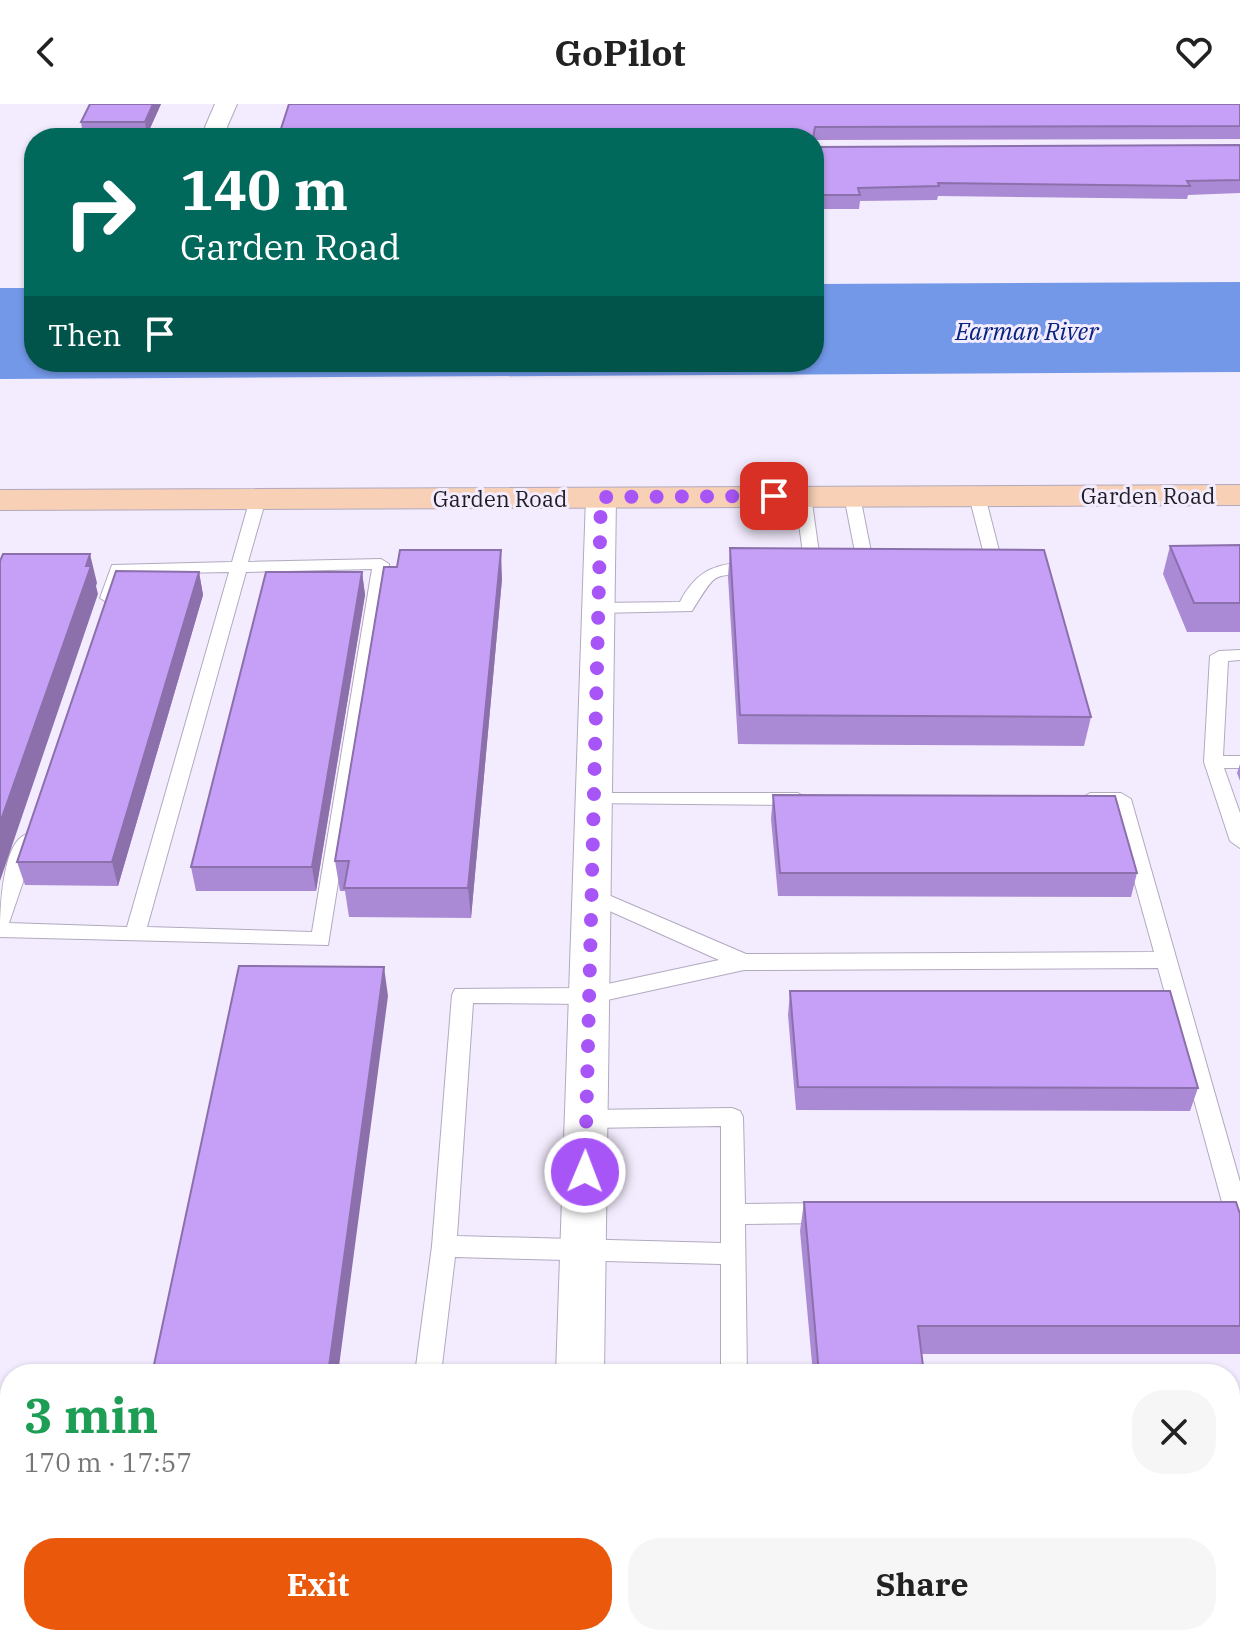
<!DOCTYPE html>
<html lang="en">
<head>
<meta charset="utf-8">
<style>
  body { margin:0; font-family:"IBM Plex Serif",serif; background:#f6f6f6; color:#222; height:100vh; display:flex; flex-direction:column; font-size:30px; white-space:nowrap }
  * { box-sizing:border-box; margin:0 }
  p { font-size:26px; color:#767676 }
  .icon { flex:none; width:44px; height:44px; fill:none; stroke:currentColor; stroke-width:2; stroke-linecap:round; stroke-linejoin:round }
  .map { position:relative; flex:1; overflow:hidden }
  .panel { position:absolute; left:0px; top:1260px; width:1240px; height:282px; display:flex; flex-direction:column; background:#fff; border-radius:32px 32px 0 0; box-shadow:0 2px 6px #0004 }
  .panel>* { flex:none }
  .banner { position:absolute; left:24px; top:24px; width:800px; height:244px; border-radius:32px; box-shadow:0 2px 6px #0004; background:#00695c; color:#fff; overflow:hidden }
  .pin { position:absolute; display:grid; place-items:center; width:68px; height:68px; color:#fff; margin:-34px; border-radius:16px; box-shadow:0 4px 12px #0006 }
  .me { position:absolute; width:88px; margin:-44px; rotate:1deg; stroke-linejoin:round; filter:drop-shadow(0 0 6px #0008) }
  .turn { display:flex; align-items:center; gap:28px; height:168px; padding:0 24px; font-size:36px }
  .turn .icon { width:104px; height:104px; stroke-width:2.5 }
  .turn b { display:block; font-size:56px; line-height:68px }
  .then { display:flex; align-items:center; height:76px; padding:0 24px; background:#0003; gap:16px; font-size:30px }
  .round { display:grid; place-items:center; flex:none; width:84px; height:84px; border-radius:32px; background:#f6f6f6 }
  .head { display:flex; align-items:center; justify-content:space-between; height:136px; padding:0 24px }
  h1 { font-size:48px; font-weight:800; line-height:60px; color:#1e9e55 }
  .action { display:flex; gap:16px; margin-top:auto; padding:16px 24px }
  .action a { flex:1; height:92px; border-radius:32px; background:#ea580c; color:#fff; font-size:32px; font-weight:800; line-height:92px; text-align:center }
  .action a+a { background:#f6f6f6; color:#222 }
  header { display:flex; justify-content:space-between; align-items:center; height:104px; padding:0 24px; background:#fff; font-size:36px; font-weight:800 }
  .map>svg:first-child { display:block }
  .water { fill:#7398e8 }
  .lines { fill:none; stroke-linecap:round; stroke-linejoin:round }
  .lane-casing { stroke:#b2a9bf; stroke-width:2 }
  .street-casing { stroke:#b2a9bf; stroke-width:2 }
  .secondary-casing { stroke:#b2a9bf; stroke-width:2 }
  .lane { fill:#fff; fill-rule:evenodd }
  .street { fill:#fff; fill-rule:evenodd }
  .secondary { fill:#f7d0b5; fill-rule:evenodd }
  .wall { fill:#aa8ad4 }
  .shaded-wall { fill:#8b70ac }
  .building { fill:#c6a0f6; stroke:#8b70ac; stroke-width:2 }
  .route { stroke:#a855f7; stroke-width:14; stroke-dasharray:0 25.2 }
  .labels { text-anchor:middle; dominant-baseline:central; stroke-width:6; stroke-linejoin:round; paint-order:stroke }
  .far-street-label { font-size:22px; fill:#1f1c24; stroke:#f3ecfe }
  .far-water-label { font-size:24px; font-style:italic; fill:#07247f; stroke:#f3ecfe }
</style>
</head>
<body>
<header><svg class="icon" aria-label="back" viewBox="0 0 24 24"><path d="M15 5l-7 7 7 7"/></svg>GoPilot<svg class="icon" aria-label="heart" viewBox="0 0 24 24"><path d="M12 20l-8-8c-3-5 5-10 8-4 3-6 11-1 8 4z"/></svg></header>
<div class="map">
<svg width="1240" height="1541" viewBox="0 0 1240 1541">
  <rect width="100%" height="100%" fill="#f3ecfe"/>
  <!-- water -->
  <path class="water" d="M1240 178V268L0 275V184H34V258H814V180Z"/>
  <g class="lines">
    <defs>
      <path id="lane" d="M803 387 811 392 821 463 813 468 805 463 795 392Z
        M852 387 860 392 874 463 866 468 851 466 849 463 857 458 844 392Z
        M977 387 985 392 1004 466 1002 470 996 471 988 466 969 392Z
        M258 390 266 395 248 458 381 455 389 460 328 841 0 833C0 811 1 738 27 730L37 737 9 819 127 823 229 468 125 470 114 498 108 499 100 494 112 461 232 458 250 395ZM372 465 312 828 147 823 246 468Z
        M753 458 761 463 759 466C711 477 721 460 692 507L598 509 590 504 598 499 680 498C697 465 717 459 753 458Z
        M1240 546V556L1228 557 1223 652H1240V664H1224L1240 709V744L1230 737 1204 658 1210 552 1219 547Z
        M594 689H798L808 695 798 701 587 699 584 695 587 691Z
        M1090 689H1121L1131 695 1240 1078V1130L1232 1127 1228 1120 1158 864 744 866 589 900 473 899 457 1132 721 1139V1022L587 1024 579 1021 576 1015 579 1009 587 1006 732 1004 740 1007 743 1013 745 1100 829 1099 837 1102 841 1109 837 1116 829 1119 745 1120 747 1270H721V1160L455 1153 441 1270H415L432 1142 452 891 455 885 589 884 719 856 585 796 582 791 585 786 592 784 746 850 1154 848 1113 701 1083 699 1080 695Z
        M383 1532H411L410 1541H382Z
        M720 1532H748V1541H720Z"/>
      <path id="street" d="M215 0H237L227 23 231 34H209L205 23Z
        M601 384 612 387 616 393 604 1270H556L586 393 590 387Z
        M547 1532H601V1541H547Z"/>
      <path id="secondary" d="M1240 381V401L0 406V386Z"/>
    </defs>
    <!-- lane casing -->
    <use href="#lane" class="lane-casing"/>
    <!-- street casing -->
    <use href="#street" class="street-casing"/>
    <!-- secondary casing -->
    <use href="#secondary" class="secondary-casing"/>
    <!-- lane -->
    <use href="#lane" class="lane"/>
    <!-- street -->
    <use href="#street" class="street"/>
    <!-- secondary -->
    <use href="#secondary" class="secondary"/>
  </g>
  <!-- wall -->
  <path class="wall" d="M90 0H161L147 31H83L81 18Z
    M289 0H1240V35L814 36V34Z
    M1240 41V89L1188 91 1187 95 938 92 937 96 860 97 859 105H814V42L815 43Z
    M1240 441V528H1187L1163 470 1170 442Z
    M730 444 1091 613 1084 642 738 640 728 473Z
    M397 463 502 475 471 814 349 813 345 787H340L335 757Z
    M199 468 203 491 118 782 25 781 17 758Z
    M362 468 365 491 316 787H196L191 763Z
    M1240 660V677L1237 669Z
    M773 691 1137 769 1131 793 778 792 771 715Z
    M790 887 1198 984 1190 1007 796 1006 788 911Z
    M804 1098 1240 1110V1250H921L924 1270H813L800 1127Z
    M1230 1353H1240V1531H1230Z"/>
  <!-- shaded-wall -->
  <path class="shaded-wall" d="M153 0H161L147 31 145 18Z
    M501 446 502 475 471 814 468 784Z
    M90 450 97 479 96 482 98 490 0 777V719Z
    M199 468 203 491 118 782 112 758Z
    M362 468 365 491 316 787 312 763Z
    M384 863 388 892 338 1270H328Z
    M292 1532H303L302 1541H291Z"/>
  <!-- building -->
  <path class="building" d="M90 0H153L145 18H81Z
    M289 0H1240V22L815 23 813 34H278Z
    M1240 41V76L1187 77 1190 82 938 79 939 82 858 84 860 91H814V42L815 43Z
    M1240 441V499H1194L1170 442Z
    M730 444 1044 446 1091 613 740 611Z
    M400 446H501L468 784H344L349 757H335L384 463H397Z
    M3 450H90L86 462H91L0 719V457Z
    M116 467 199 468 112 758H17Z
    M266 468H362L312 763H191Z
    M773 691 1115 692 1137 769H780Z
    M239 862 384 863 328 1270H152Z
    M790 887H1170L1198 984 798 983Z
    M804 1098H1236L1240 1110V1222H918L924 1270H819Z
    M1230 1353H1240V1506H1230Z
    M95 1532H292L291 1541H93Z"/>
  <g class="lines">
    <!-- route -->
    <path class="route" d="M585 1068 601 393 774 392"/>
  </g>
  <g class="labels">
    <!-- far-street labels -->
    <g class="far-street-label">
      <text x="1148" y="391">Garden Road</text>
      <text x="500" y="394">Garden Road</text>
    </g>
    <!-- far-water labels -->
    <g class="far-water-label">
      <text x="1027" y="227">Earman River</text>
    </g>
  </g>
</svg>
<div class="pin" style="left:774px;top:392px;background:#d93025"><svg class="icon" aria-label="arrive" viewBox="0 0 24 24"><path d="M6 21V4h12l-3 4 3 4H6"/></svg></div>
<svg class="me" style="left:585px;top:1068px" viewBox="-20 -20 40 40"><circle r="17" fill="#a855f7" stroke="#fff" stroke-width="3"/><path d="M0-11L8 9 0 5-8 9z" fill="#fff"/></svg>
<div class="banner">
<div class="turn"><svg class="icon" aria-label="right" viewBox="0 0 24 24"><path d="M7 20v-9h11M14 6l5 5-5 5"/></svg><div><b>140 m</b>Garden Road</div></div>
<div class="then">Then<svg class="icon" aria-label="arrive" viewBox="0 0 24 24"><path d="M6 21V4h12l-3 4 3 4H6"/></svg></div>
</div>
<section class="panel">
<div class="head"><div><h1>3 min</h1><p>170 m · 17:57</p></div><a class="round"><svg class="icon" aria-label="close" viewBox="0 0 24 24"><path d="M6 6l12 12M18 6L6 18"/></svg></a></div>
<div class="action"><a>Exit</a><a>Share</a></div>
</section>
</div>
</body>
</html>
